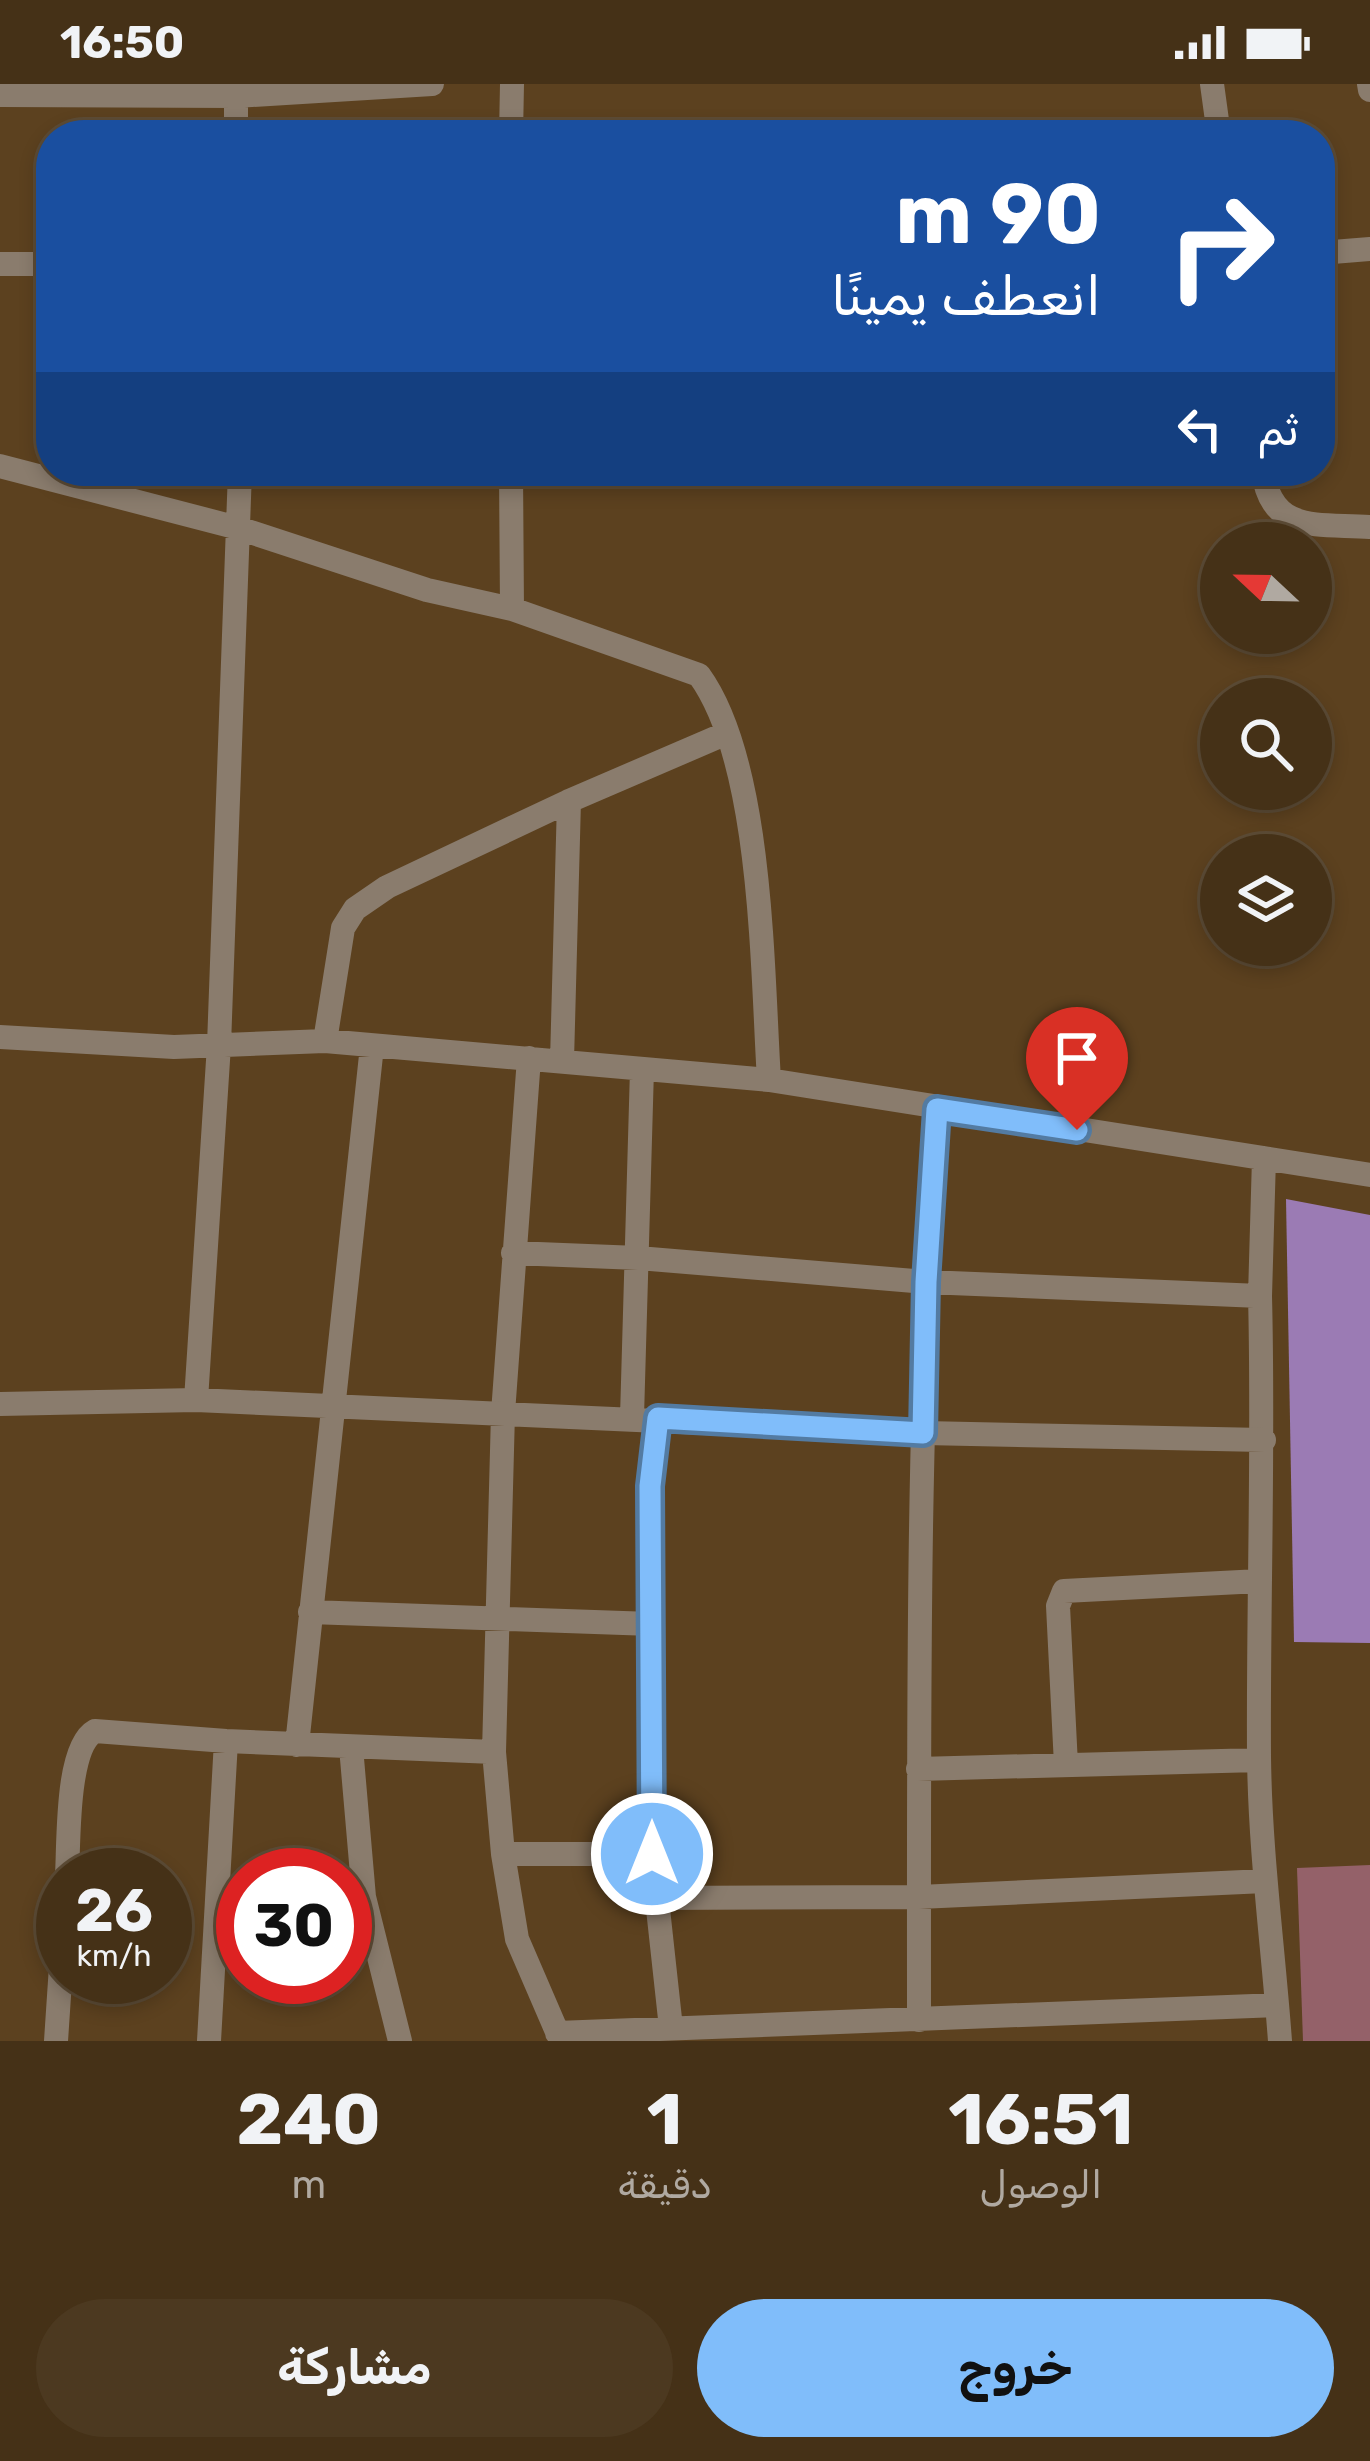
<!DOCTYPE html>
<html lang="ar">
<head>
<meta charset="utf-8">
<style>
  body { margin:0; font-family:Rubik,"Noto Naskh Arabic",sans-serif; background:#4c3920; color:#f1f3f6; direction:rtl; height:100vh; display:flex; flex-direction:column; font-size:45px; white-space:nowrap }
  * { box-sizing:border-box; margin:0 }
  p { font-size:39px; color:#b0a9a1 }
  .icon { flex:none; width:66px; height:66px; fill:none; stroke:currentColor; stroke-width:2; stroke-linecap:round; stroke-linejoin:round }
  .map { position:relative; height:1957px; overflow:hidden; direction:ltr }
  .drawer { display:flex; flex-direction:column; background:#453117; flex:1 }
  .drawer>* { flex:none }
  .banner { position:absolute; left:36px; top:36px; width:1299px; height:366px; border-radius:48px; box-shadow:0 6px 18px #0003,0 0 0 3px #5d4c36; direction:rtl; background:#1a4fa0; color:#fff; overflow:hidden }
  .needle { width:78px; rotate:292deg }
  .buttons { position:absolute; left:1200px; top:438px; display:grid; gap:24px }
  .buttons a { display:grid; place-items:center; width:132px; height:132px; border-radius:50%; background:#453117; box-shadow:0 6px 18px #0003,0 0 0 3px #5d4c36; font-size:60px }
  .speed { position:absolute; left:36px; top:1764px; display:flex; gap:24px; font-size:60px; font-weight:700; text-align:center }
  .speed>* { display:grid; place-content:center; width:156px; height:156px; border-radius:50%; background:#453117; box-shadow:0 6px 18px #0003,0 0 0 3px #5d4c36; line-height:1 }
  .speed small { font-size:30px; font-weight:400 }
  .speed .limit { border:18px solid #d22; background:#fff; color:#111 }
  .pin { position:absolute; display:grid; place-items:center; width:102px; height:102px; color:#fff; margin:-123px -51px; border-radius:50% 50% 50% 0; rotate:-45deg; box-shadow:0 0 12px #0007 }
  .pin .icon { rotate:45deg }
  .me { position:absolute; width:132px; margin:-66px; rotate:0deg; stroke-linejoin:round; filter:drop-shadow(0 0 9px #0008) }
  .turn { display:flex; align-items:center; gap:42px; height:252px; padding:0 36px; font-size:54px }
  .turn .icon { width:156px; height:156px; stroke-width:2.5 }
  .turn b { display:block; font-size:84px; line-height:102px }
  .then { display:flex; align-items:center; height:114px; padding:0 36px; background:#0003; gap:24px; font-size:45px }
  .eta { display:flex; justify-content:space-evenly; align-items:center; height:204px; text-align:center }
  .eta b { font-size:72px; font-weight:700; line-height:84px }
  .action { display:flex; gap:24px; margin-top:auto; padding:24px 36px }
  .action a { flex:1; height:138px; border-radius:72px; background:#80bdfa; color:#111; font-size:48px; font-weight:700; line-height:138px; text-align:center }
  .action a+a { background:#4c3920; color:#f1f3f6 }
  .status { display:flex; justify-content:space-between; align-items:center; height:84px; padding:0 60px; background:#453117; direction:ltr }
  .status svg { height:33px; fill:currentColor }
  .map>svg:first-child { display:block }
  .green { fill:#946169 }
  .water { fill:#9b7bb4 }
  .lines { fill:none; stroke-linecap:round; stroke-linejoin:round }
  .minor { stroke:#8a7c6d; stroke-width:24 }
  .route-casing { stroke:#537ba2; stroke-width:30 }
  .route { stroke:#80bdfa; stroke-width:21 }
</style>
</head>
<body>
<div class="status"><b>16:50</b><svg viewBox="0 0 49 12"><path d="M0 12V9h3v3zM5 12V6h3v6zM10 12V3h3v9zM15 12V0h3v12zM26 1h20v11H26zM47 4h2v5h-2z"/></svg></div>
<div class="map">
<svg width="1370" height="1957" viewBox="0 0 1370 1957">
  <rect width="100%" height="100%" fill="#5c411f"/>
  <!-- green -->
  <path class="green" d="M1370 1781V1957H1303L1297 1784Z"/>
  <!-- water -->
  <path class="water" d="M1286 1115 1370 1131V1559L1294 1558Z"/>
  <g class="lines">
    <!-- minor -->
    <path class="minor" d="M1212 0 1219 51
      M1369 0 1370 6
      M0 11 236 12 432 0
      M236 51V0
      M511 51 512 0
      M1320 169 1370 165
      M0 180H51
      M0 382 238 444 427 506 512 525 699 591C763 679 762 887 769 996L1370 1091
      M511 387 512 525
      M1263 387C1271 451 1320 439 1370 443
      M0 953 174 963 325 957 769 996
      M325 957 343 844 355 825 387 803 569 717 727 649
      M529 974 503 1329 494 1668 503 1770 517 1855 561 1957
      M562 977 569 717
      M513 1169 638 1174 926 1198 1260 1212C1264 1366 1258 1519 1259 1672 1260 1768 1273 1862 1280 1957
      M1260 1212 1264 1074
      M196 1316 219 961 240 387
      M0 1320 196 1316 924 1349 1264 1356
      M632 1333 642 985
      M658 1334 650 1402 652 1770 671 1944
      M310 1528 652 1540
      M297 1661 372 962
      M351 1663 364 1813 400 1957
      M1066 1681 1058 1522 1064 1507 1260 1497
      M918 1685 1259 1676
      M503 1770H652
      M67 1791C69 1758 66 1663 95 1647L226 1657 494 1668
      M656 1814 919 1813 1265 1797
      M919 1936C919 1632 917 1328 937 1025
      M557 1949 1277 1921
      M56 1957 63 1852
      M209 1957 226 1657"/>
  </g>
  <g class="lines">
    <defs>
      <path id="route" d="M652 1770 650 1402 658 1334 923 1349 926 1198 937 1025 1077 1046"/>
    </defs>
    <!-- route casing -->
    <use href="#route" class="route-casing"/>
    <!-- route -->
    <use href="#route" class="route"/>
  </g>
</svg>
<div class="buttons">
<a><svg class="needle" viewBox="-14 -14 28 28"><path d="M0-13l5 13h-10z" fill="#e53935"/><path d="M0 13l5-13h-10z" fill="#b0a9a1"/></svg></a>
<a><svg class="icon" aria-label="search" viewBox="0 0 24 24"><circle cx="10" cy="10" r="6"/><path d="M15 15l6 6"/></svg></a>
<a><svg class="icon" aria-label="layers" viewBox="0 0 24 24"><path d="M12 4l9 5-9 5-9-5zM3 14l9 5 9-5"/></svg></a>
</div>
<div class="speed"><div>26<small>km/h</small></div><div class="limit">30</div></div>
<div class="pin" style="left:1077px;top:1046px;background:#d93025"><svg class="icon" aria-label="arrive" viewBox="0 0 24 24"><path d="M6 21V4h12l-3 4 3 4H6"/></svg></div>
<svg class="me" style="left:652px;top:1770px" viewBox="-20 -20 40 40"><circle r="17" fill="#80bdfa" stroke="#fff" stroke-width="3"/><path d="M0-11L8 9 0 5-8 9z" fill="#fff"/></svg>
<div class="banner">
<div class="turn"><svg class="icon" aria-label="right" viewBox="0 0 24 24"><path d="M7 20v-9h11M14 6l5 5-5 5"/></svg><div><b>90 m</b>انعطف يمينًا</div></div>
<div class="then">ثم<svg class="icon" aria-label="left" viewBox="0 0 24 24"><path d="M17 20v-9H6M10 6l-5 5 5 5"/></svg></div>
</div>
</div>
<section class="drawer">
<div class="eta">
<div><b>16:51</b><p>الوصول</p></div>
<div><b>1</b><p>دقيقة</p></div>
<div><b>240</b><p>m</p></div>
</div>
<div class="action"><a>خروج</a><a>مشاركة</a></div>
</section>
</body>
</html>
